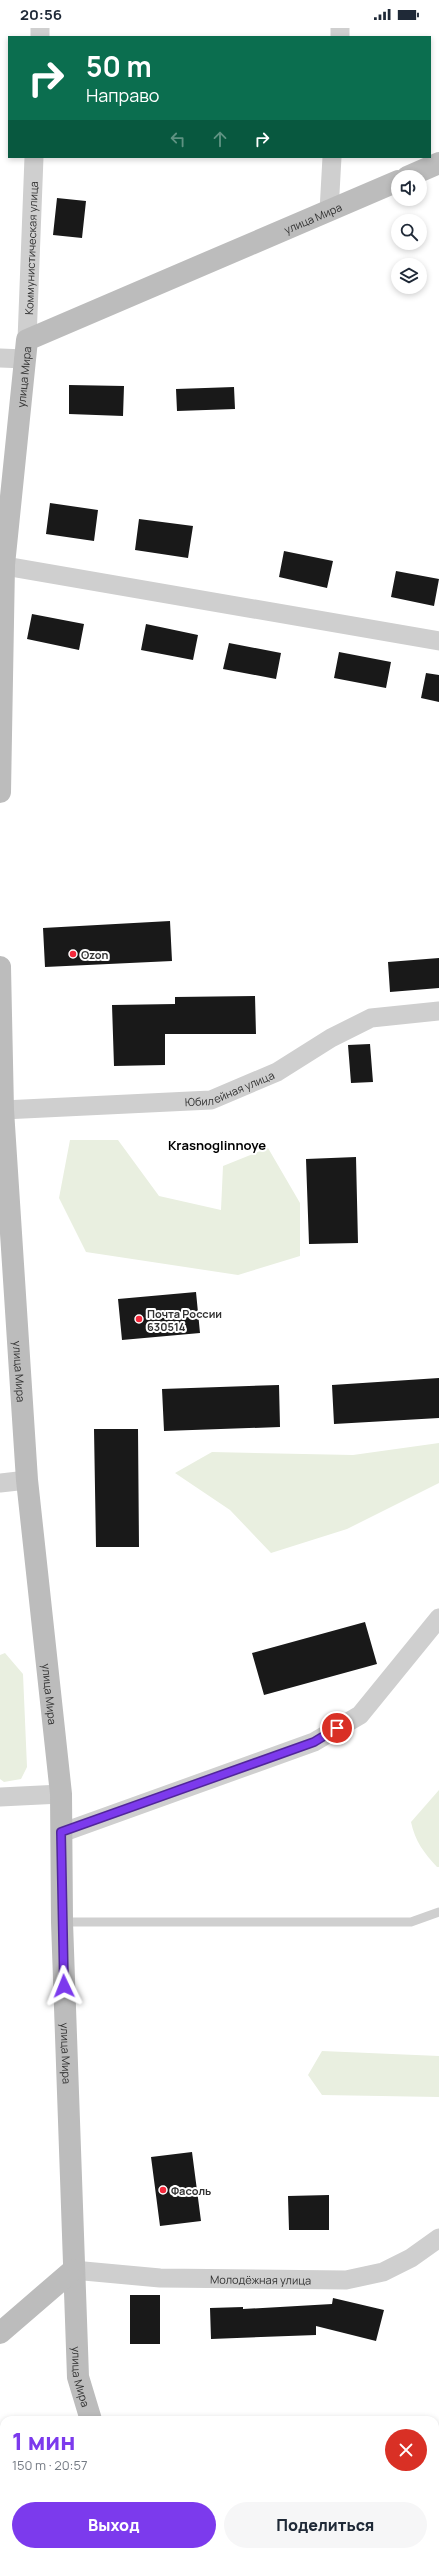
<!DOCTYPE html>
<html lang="ru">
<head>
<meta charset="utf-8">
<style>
  body { margin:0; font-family:Manrope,sans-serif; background:#f6f6f7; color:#1f2937; height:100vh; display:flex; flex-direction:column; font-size:15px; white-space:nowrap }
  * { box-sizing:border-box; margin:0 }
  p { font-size:13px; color:#747a83 }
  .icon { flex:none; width:22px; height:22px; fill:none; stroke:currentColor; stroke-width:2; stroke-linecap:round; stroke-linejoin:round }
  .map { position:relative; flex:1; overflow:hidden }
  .drawer { position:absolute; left:0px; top:2388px; width:439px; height:140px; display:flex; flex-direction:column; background:#fff; border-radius:12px 12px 0 0; box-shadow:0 2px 6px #0003 }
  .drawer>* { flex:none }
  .guide { position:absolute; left:8px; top:8px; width:423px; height:122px; border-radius:0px; box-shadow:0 2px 6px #0003; background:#0b6e4f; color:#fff; overflow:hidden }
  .controls { position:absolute; left:391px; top:142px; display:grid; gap:8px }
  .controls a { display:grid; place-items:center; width:36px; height:36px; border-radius:50%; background:#fff; box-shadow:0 2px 6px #0003; font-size:20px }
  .pin { position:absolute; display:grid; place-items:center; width:34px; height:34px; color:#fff; margin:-17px; border:2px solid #fff; border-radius:50%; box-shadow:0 1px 4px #0007 }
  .me { position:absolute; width:44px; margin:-22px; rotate:358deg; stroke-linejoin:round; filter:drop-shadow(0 0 3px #0008) }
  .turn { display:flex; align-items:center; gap:14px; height:84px; padding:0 12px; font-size:18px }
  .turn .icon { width:52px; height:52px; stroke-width:2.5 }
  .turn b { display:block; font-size:28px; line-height:34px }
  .lanes { display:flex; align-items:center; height:38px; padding:0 12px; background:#0003; justify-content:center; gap:20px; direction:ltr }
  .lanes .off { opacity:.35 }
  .round { display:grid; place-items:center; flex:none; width:42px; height:42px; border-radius:21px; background:#f6f6f7 }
  .head { display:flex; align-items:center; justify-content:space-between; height:68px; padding:0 12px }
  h1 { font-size:24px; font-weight:800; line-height:30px; color:#7c3aed }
  .action { display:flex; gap:8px; margin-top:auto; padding:8px 12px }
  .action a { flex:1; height:46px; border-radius:24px; background:#7c3aed; color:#fff; font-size:16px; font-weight:800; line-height:46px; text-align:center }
  .action a+a { background:#f6f6f7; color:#1f2937 }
  .status { display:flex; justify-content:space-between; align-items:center; height:28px; padding:0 20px; background:#fff; direction:ltr }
  .status svg { height:11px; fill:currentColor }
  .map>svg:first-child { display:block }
  .green { fill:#e9efe0 }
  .building { fill:#191919 }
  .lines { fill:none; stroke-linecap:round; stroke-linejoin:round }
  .lane { stroke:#cfcfcf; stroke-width:9 }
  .street { stroke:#cfcfcf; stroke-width:19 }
  .secondary { stroke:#bcbcbc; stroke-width:22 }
  .route-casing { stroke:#51269a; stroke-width:10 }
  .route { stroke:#7c3aed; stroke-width:7 }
  .poi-dot { fill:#f5293c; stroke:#fff; stroke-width:1.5 }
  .labels { text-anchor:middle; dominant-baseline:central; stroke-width:4; stroke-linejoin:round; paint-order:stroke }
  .street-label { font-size:11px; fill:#323232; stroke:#fff }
  .poi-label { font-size:11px; font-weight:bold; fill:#323232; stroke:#fff; text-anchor:start }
  .quarter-label { font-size:13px; font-weight:bold; fill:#000; stroke:#fff }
</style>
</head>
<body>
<div class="status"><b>20:56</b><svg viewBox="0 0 49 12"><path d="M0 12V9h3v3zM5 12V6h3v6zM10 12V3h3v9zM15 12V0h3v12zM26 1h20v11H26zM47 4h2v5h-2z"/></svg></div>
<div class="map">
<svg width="439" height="2528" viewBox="0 0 439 2528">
  <rect width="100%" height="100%" fill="#fff"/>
  <!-- green -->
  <path class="green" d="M70 1112H118L159 1168 221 1182 223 1138 268 1120 300 1175V1228L238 1247 86 1224 59 1170Z
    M439 1415V1455L347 1501 271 1525 230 1482 175 1445 212 1424 353 1427Z
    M5 1625 23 1646 27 1739 21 1751 4 1754 0 1751V1627Z
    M439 1762V1839H437C424 1825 415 1813 411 1794Z
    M322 2023 439 2028V2069L322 2067 308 2047Z"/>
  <!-- building -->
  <path class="building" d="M57 170 86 173 82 210 53 207Z
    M69 357 124 358 123 388 69 386Z
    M234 359 235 381 177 383 176 361Z
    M50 475 98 482 94 513 46 506Z
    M139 491 193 498 188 530 135 522Z
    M284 523 333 533 327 560 279 549Z
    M396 543 439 551 434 578 391 569Z
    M32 586 84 596 79 622 27 611Z
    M146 596 198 607 193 632 141 622Z
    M229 615 281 625 276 651 223 641Z
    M339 624 391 634 386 660 334 650Z
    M426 645 439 647V674L421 670Z
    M170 893 172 933 45 939 43 900Z
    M439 930V960L390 964 388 934Z
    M255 968 256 1006H165V1037L114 1038 112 977 175 976V969Z
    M370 1016 373 1054 351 1055 348 1017Z
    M356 1129 358 1215 309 1216 306 1131Z
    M196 1264 200 1305 122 1312 118 1271Z
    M439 1350V1390L334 1396 332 1357Z
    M279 1357 280 1399 164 1403 162 1361Z
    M94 1401H138L139 1519H96Z
    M365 1594 377 1636 264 1667 252 1625Z
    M192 2124 201 2193 160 2198 151 2129Z
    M329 2167V2202H289L288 2168Z
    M130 2267H160V2316H130Z
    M333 2270 384 2282 376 2313 316 2298V2307L211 2311 210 2280 243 2279V2281L332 2276Z"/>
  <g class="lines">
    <!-- lane -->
    <path class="lane" d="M62 1894H411L439 1884"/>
    <!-- street -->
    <g class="street">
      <path d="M40 9V0"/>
      <path d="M340 9V0"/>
      <path d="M329 183 332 129"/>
      <path id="s1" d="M27 312 34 129"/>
      <path d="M0 330 25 331"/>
      <path d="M0 537 439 613"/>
      <path id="s2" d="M3 1082 211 1072 277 1044 331 1010 371 990 439 983"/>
      <path d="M0 1455 27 1452"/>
      <path d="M0 1769 61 1766"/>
      <path d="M61 1805 314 1714 360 1687 439 1590"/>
      <path id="s3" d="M73 2242 160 2250 346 2252 383 2244 411 2230 439 2210"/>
    </g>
    <!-- secondary -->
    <g class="secondary">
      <path d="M407 149 439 135"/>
      <path id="s4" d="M0 764 4 537 27 312 398 153"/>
      <path id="s5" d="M0 939 3 1082 27 1452 61 1766 62 1894 78 2349 91 2392"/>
      <path d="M0 2305 73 2242"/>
      <path d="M220 2524 233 2528"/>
    </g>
  </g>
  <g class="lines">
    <defs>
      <path id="route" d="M64 1958 61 1804 314 1714 337 1700"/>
    </defs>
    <!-- route casing -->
    <use href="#route" class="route-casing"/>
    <!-- route -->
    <use href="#route" class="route"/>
  </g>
  <!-- markers -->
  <g class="poi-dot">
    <circle cx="73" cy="926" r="4"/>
    <circle cx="139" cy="1291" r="4"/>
    <circle cx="163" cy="2162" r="4"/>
  </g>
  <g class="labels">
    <!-- street labels -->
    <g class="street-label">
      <text stroke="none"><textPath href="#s4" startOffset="764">улица Мира</textPath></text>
      <text stroke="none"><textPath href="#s1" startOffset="92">Коммунистическая улица</textPath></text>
      <text stroke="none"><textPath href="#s4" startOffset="416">улица Мира</textPath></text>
      <text stroke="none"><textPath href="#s2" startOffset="229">Юбилейная улица</textPath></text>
      <text stroke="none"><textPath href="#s5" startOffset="405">улица Мира</textPath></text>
      <text stroke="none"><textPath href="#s5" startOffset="729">улица Мира</textPath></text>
      <text stroke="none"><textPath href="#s5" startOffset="1089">улица Мира</textPath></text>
      <text stroke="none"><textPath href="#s3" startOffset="188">Молодёжная улица</textPath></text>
      <text stroke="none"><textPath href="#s5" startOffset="1413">улица Мира</textPath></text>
    </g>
    <!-- poi labels -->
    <g class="poi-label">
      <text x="81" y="926">Ozon</text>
      <text x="147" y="1285">Почта России<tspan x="147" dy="13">630514</tspan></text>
      <text x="171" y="2162">Фасоль</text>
    </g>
    <!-- quarter labels -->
    <g class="quarter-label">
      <text x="217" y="1117">Krasnoglinnoye</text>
    </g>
  </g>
</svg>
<div class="controls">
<a><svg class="icon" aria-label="sound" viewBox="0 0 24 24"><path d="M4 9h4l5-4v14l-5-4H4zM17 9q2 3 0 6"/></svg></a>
<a><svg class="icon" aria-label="search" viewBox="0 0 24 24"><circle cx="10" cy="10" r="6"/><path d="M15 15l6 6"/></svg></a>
<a><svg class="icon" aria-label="layers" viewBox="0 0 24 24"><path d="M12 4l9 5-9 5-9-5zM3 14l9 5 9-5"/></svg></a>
</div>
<div class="pin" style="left:337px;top:1700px;background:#d93025"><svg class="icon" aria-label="arrive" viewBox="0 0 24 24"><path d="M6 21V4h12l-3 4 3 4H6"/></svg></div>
<svg class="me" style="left:64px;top:1958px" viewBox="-20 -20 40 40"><path d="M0-17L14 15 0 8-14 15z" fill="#7c3aed" stroke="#fff" stroke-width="4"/></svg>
<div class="guide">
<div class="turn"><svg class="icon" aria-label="right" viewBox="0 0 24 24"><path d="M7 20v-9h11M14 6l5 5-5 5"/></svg><div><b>50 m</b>Направо</div></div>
<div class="lanes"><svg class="icon off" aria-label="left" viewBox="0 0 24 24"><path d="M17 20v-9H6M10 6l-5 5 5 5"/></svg><svg class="icon off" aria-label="ahead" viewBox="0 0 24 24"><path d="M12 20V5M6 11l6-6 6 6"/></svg><svg class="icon" aria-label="right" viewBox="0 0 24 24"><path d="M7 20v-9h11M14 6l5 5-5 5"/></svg></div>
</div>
<section class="drawer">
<div class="head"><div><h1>1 мин</h1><p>150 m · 20:57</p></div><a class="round" style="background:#d93025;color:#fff"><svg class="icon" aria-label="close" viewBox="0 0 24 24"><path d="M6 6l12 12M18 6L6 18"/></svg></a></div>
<div class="action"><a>Выход</a><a>Поделиться</a></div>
</section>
</div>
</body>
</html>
